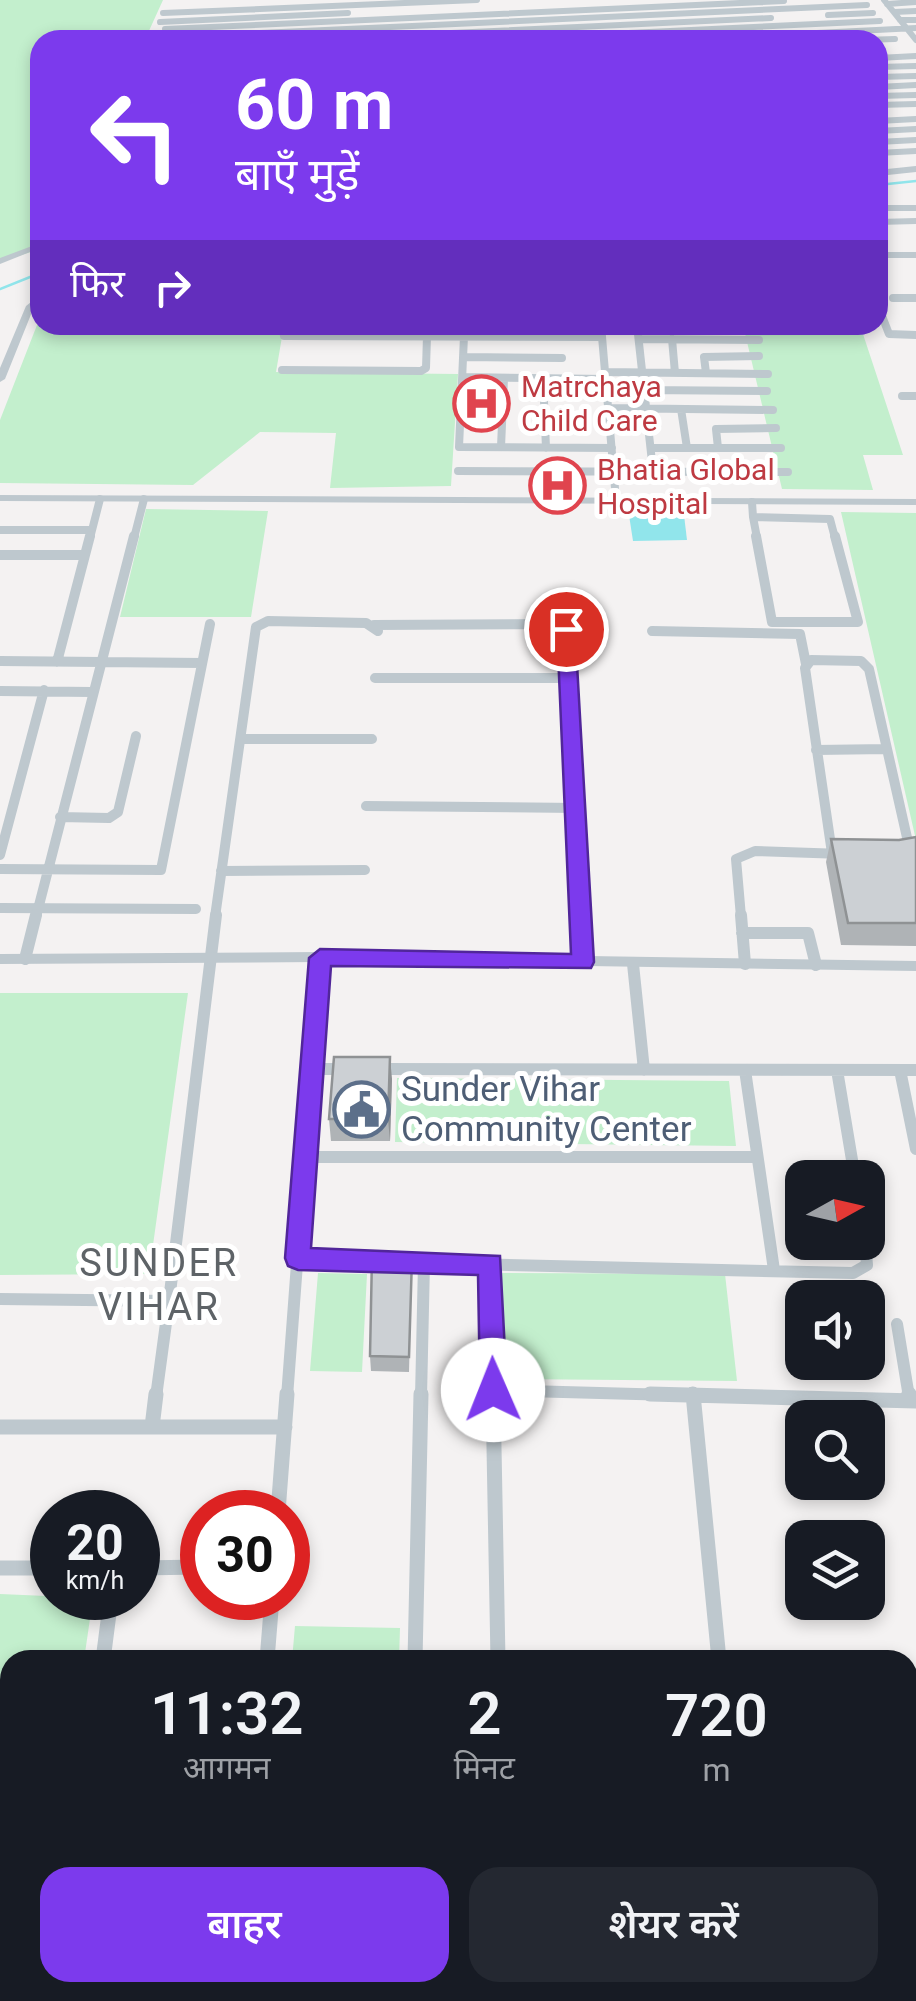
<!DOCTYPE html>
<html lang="hi">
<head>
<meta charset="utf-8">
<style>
  body { margin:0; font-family:Roboto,"Noto Sans Devanagari",sans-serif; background:#242831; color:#f1f3f6; height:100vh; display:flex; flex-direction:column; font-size:38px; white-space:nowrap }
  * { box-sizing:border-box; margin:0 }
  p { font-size:32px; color:#9ea1a6 }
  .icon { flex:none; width:55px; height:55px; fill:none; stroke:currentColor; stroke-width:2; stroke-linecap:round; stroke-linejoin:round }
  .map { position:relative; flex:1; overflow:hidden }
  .drawer { position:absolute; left:0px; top:1650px; width:918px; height:352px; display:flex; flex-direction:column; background:#171b24; border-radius:30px 30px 0 0; box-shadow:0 5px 15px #0003 }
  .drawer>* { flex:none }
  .top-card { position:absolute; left:30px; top:30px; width:858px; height:305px; border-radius:30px; box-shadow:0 5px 15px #0003; background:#7c3aed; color:#fff; overflow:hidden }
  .needle { width:65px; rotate:82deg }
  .controls { position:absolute; left:785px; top:1160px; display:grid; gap:20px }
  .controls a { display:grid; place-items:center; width:100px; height:100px; border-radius:20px; background:#171b24; box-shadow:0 5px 15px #0003; font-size:50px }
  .speed { position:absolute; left:30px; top:1490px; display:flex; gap:20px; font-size:50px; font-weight:700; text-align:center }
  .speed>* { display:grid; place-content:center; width:130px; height:130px; border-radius:50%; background:#171b24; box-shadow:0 5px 15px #0003; line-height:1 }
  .speed small { font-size:25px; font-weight:400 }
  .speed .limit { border:15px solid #d22; background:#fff; color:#111 }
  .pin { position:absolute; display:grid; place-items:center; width:85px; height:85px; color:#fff; margin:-42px; border:5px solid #fff; border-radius:50%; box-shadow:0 2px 10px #0007 }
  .me { position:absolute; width:110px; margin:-55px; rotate:359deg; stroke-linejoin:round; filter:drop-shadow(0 0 8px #0008) }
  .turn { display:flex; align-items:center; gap:35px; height:210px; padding:0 40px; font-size:45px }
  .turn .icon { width:130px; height:130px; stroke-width:2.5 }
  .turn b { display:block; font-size:70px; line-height:85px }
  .then { display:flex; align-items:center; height:95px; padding:0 40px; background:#0003; gap:20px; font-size:38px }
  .eta { display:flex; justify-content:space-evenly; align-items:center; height:170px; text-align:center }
  .eta b { font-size:60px; font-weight:600; line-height:70px }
  .primary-button { display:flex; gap:20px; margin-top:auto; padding:20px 40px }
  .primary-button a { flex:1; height:115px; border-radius:30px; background:#7c3aed; color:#fff; font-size:40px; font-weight:600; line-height:115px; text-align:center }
  .primary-button a+a { background:#242831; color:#f1f3f6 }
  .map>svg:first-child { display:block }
  .green { fill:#c3efcd }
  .water { fill:#91e5eb }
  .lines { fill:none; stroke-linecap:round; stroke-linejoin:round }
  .stream { stroke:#91e5eb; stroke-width:2.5 }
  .minor-far4 { stroke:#bec8ce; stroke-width:6 }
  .minor-far3 { stroke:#bec8ce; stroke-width:8 }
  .minor-far2 { stroke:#bec8ce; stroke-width:10 }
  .minor-far1 { stroke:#bec8ce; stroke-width:12 }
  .minor { stroke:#bec8ce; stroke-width:15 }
  .tertiary { fill:#bec8ce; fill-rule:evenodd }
  .wall { fill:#afb3b6 }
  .shaded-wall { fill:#8f9294 }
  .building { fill:#ccd0d4; stroke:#8f9294; stroke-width:2.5 }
  .route { fill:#7c3aed; stroke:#51269a; stroke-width:2.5 }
  .labels { text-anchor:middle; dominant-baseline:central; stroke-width:10; stroke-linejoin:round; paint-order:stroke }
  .far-health-label { font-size:30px; fill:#be3a42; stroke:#fff; text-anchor:start }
  .service-label { font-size:35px; fill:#4e5e75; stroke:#fff; text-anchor:start }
  .neighbourhood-label { font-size:38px; letter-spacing:2.5px; fill:#5e6367; stroke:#fff }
</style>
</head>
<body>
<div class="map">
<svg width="916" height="2001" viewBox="0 0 916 2001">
  <rect width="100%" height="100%" fill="#f4f2f2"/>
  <!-- green -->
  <path class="green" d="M0 0H163L148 33 163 40H40V249L0 262Z
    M37 325H284L276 372 458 374 451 486 330 488 336 433 260 432 193 485 0 483V420Z
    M743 325H860L903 455H863L873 490 782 489Z
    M146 509 268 511 251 617H120Z
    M841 512 916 513V840Z
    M0 993H188L149 1274 0 1275Z
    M397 1078 729 1081 736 1146 395 1142Z
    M318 1273 367 1274 362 1372 310 1371Z
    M492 1273 725 1274 737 1381 494 1379Z
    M0 1594 93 1598 84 1660H10V1942H0Z
    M295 1626 400 1628 399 1660H292Z"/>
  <!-- water -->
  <path class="water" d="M629 515H684L687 540 633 541Z"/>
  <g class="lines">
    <!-- stream -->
    <path class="stream" d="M878 185 916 181
      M0 289 40 273"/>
    <!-- minor-far4 -->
    <path class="minor-far4" d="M884 0 916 40
      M887 4 916 2
      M894 12 916 11
      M163 13 477 0
      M828 15 873 13
      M900 20H916
      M160 22 348 13
      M165 29 784 1
      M451 33 771 18
      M173 37 867 5
      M300 40 337 38
      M480 40 880 21
      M675 40 916 28
      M864 40 895 39
      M878 58 916 56
      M878 67 916 66
      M878 77 916 76
      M878 87 916 85
      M878 96 916 95
      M878 105 916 104
      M878 121 916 119
      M878 131 916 129
      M878 142 916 140
      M878 153 916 151
      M878 173 916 169
      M878 208H916
      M878 222 916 221"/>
    <!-- minor-far3 -->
    <path class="minor-far3" d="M893 298H916
      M882 316 889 334 916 335
      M282 325 284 336 602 337
      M601 325 616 500
      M637 325 653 471
      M464 336 459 447 612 448
      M639 339 759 340
      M672 339 675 373
      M463 357 562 358
      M282 370 421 371 426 368 427 336
      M605 372 768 374
      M706 373 704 357 759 356
      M463 377 606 379
      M543 378 546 448
      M644 390 767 391
      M902 396H916
      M608 408 773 410
      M681 409 687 448
      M501 447 504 378
      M651 448H781
      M718 448 716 429 776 428
      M458 471 788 472
      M752 502 753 517
      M753 517 830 519 835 538
      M753 517 757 538
      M0 530H92
      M90 538 100 499
      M134 538 144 499"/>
    <!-- minor-far2 -->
    <path class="minor-far2" d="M756 536 772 622H858L835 536
      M0 555H85
      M374 625 566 624 581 917
      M652 631 800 634 806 664
      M0 661 202 663
      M57 662 90 536
      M375 678H570
      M0 691 91 692
      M241 739H372
      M816 750 887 749
      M366 806 578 808
      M60 817 109 818 118 812 136 736
      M832 853 805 668 811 660 861 661 869 669 908 842 905 850
      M0 855 44 690
      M0 869 161 870 210 624
      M221 871 365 870
      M0 908 196 909
      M36 917 134 536
      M215 917 256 627 268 621 366 623 378 631
      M741 917 736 859 755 851 843 854"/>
    <!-- minor-far1 -->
    <path class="minor-far1" d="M581 915 583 963
      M741 915 745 964
      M742 933H808L816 965
      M25 959 36 915
      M633 964 644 1070
      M312 1069H347
      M380 1069 916 1070
      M745 1070 774 1270
      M837 1070 855 1178
      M900 1070 916 1149
      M305 1157H755
      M297 1259 382 1261
      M401 1262 424 1263 421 1397
      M424 1263 853 1273 867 1265 865 1242
      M491 1264 493 1390
      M0 1299 169 1301 156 1397
      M169 1301 216 915
      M897 1324 909 1397
      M287 1397 320 957
      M493 1397V1390L746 1397"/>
    <!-- minor -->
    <path class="minor" d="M493 1394 498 1660
      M650 1394 916 1401
      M693 1394 719 1660
      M909 1394 910 1401
      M0 1427H285
      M152 1427 156 1394
      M278 1512 287 1394
      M0 1568H52
      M138 1568 202 1567
      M103 1660 111 1598
      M267 1660 272 1598
      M415 1660 421 1394
      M908 1712H916
      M908 1833 916 1881
      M0 1979H10
      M241 1992V2001
      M408 1992V2001
      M505 1992V2001
      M58 2001 59 1992"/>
    <!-- tertiary -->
    <path class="tertiary" d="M40 243V248L0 264V258Z
      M878 252H916V258H878Z
      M40 295V302L34 307 5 379 0 382V368L26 306Z
      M0 495 916 499V505L0 501Z
      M320 952 916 961V971L320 962 0 964V954Z"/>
  </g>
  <!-- wall -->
  <path class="wall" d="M916 837V946L841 945 826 862 831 839 899 840Z
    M392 1079 390 1141H331L329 1119Z
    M412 1257 409 1372 371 1371 370 1356Z"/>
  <!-- shaded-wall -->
  <path class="shaded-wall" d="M390 1057 392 1079 390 1141 388 1119Z"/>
  <!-- building -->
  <path class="building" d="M916 837V923H848L831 839 899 840Z
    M334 1057H390L388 1119H329Z
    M372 1256 412 1257 409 1357 370 1356Z"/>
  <!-- route -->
  <path class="route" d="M566 624 575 629 594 962 591 968 331 966 311 1248 500 1256 507 1390 503 1399 493 1403 484 1399 480 1390 478 1275 298 1270 288 1266 285 1258 309 958 320 949 571 954 557 629Z"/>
  <!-- icons -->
  <defs>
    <symbol id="hospital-ring" viewBox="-11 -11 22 22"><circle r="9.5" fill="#fff" stroke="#e0444e" stroke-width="1.5"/><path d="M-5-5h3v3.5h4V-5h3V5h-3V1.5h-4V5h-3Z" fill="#e0444e"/></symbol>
    <symbol id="civic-ring" viewBox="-11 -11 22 22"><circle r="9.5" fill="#fff" stroke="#5c6f8a" stroke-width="1.5"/><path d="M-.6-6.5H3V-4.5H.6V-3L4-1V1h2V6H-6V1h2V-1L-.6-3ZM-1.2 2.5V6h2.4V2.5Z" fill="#5c6f8a"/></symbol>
  </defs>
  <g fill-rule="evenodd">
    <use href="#hospital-ring" x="450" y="372" width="63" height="63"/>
    <use href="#hospital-ring" x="526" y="454" width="63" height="63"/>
    <use href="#civic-ring" x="330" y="1078" width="63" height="63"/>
  </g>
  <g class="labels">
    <!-- far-health labels -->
    <g class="far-health-label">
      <text x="521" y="386">Matrchaya<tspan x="521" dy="34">Child Care</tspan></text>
      <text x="597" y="469">Bhatia Global<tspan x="597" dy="34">Hospital</tspan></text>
    </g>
    <!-- service labels -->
    <g class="service-label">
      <text x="401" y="1089">Sunder Vihar<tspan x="401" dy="40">Community Center</tspan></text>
    </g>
    <!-- neighbourhood labels -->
    <g class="neighbourhood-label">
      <text x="159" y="1263">SUNDER<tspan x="159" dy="44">VIHAR</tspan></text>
    </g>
  </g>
</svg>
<div class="controls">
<a><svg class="needle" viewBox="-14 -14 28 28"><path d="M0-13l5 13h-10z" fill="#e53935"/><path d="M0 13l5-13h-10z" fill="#9ea1a6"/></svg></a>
<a><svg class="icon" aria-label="sound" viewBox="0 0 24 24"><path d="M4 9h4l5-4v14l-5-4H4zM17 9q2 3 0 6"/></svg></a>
<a><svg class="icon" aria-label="search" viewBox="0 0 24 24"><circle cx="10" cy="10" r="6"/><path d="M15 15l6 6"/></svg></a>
<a><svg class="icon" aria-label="layers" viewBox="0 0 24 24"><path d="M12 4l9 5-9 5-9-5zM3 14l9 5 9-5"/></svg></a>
</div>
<div class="speed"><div>20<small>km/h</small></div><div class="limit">30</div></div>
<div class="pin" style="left:566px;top:629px;background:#d93025"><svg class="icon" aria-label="arrive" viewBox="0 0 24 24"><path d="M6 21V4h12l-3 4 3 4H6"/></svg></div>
<svg class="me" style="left:493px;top:1390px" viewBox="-20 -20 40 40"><circle r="19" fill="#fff"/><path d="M0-13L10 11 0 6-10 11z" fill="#7c3aed"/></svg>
<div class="top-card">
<div class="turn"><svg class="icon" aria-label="left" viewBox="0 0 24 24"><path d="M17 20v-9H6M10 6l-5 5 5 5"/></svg><div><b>60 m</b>बाएँ मुड़ें</div></div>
<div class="then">फिर<svg class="icon" aria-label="right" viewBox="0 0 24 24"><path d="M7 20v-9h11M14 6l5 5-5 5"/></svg></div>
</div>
<section class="drawer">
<div class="eta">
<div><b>11:32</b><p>आगमन</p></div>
<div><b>2</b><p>मिनट</p></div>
<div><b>720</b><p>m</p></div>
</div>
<div class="primary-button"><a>बाहर</a><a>शेयर करें</a></div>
</section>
</div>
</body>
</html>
